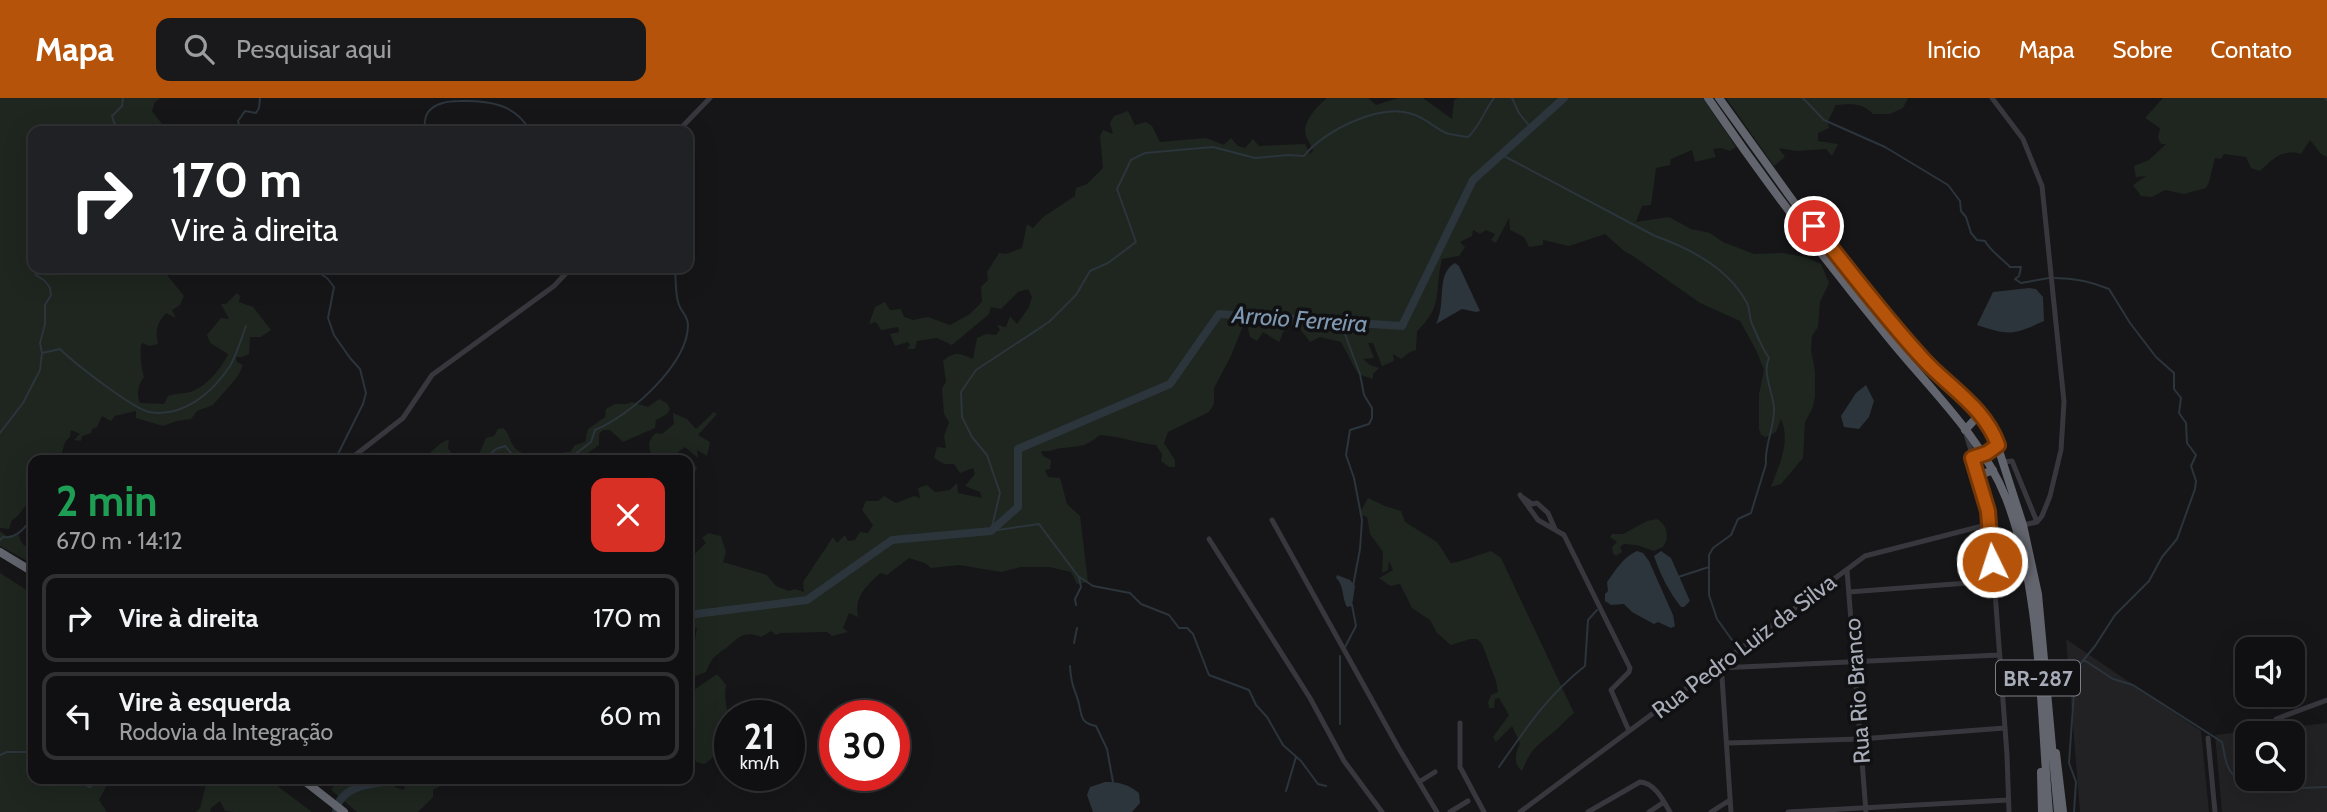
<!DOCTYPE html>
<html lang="pt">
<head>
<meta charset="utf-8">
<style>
  body { margin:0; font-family:Cabin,sans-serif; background:#19191b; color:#f1f3f6; height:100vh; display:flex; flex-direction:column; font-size:26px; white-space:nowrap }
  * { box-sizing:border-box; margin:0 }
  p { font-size:23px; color:#9c9d9f }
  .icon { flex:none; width:38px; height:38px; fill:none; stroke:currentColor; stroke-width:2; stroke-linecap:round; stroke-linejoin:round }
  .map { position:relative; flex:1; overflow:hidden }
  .sheet { position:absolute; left:28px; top:357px; width:665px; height:329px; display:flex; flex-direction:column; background:#101012; border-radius:14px; box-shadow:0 7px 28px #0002,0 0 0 2px #303032 }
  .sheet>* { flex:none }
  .hud { position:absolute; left:28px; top:28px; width:665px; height:147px; border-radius:14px; box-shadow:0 7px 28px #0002,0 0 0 2px #303032; background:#202124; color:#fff; overflow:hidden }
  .buttons { position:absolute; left:2235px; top:539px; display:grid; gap:14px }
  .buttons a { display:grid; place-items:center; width:70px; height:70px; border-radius:14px; background:#101012; box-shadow:0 7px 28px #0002,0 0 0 2px #303032; font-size:35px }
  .speed { position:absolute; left:714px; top:602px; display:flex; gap:14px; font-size:35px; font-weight:700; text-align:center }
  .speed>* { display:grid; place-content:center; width:91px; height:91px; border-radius:50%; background:#101012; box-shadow:0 7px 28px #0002,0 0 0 2px #303032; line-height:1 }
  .speed small { font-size:18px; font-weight:400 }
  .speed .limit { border:10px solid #d22; background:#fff; color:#111 }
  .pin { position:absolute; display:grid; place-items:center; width:60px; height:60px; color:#fff; margin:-30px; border:4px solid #fff; border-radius:50%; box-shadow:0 2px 7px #0007 }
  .me { position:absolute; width:77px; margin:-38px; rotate:356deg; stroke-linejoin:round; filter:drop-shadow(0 0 5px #0008) }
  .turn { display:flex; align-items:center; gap:24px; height:147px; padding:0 28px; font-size:32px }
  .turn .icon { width:91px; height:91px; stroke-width:2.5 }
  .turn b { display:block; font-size:49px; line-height:60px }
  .round { display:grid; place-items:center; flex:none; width:74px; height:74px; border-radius:14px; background:#19191b }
  .head { display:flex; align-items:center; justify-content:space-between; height:119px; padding:0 28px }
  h1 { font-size:42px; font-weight:700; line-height:52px; color:#1e9e55 }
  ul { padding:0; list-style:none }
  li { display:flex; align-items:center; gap:21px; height:88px; margin:0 14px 10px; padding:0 14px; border:4px solid #303032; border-radius:14px }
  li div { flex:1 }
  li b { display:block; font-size:26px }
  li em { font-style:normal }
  header { display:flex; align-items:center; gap:42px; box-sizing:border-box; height:98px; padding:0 35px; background:#b45309; color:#fff }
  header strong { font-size:33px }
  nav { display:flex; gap:38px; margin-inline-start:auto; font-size:24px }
  .search { width:490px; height:63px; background:#19191b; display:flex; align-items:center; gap:18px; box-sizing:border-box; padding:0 24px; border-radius:14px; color:#9c9d9f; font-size:26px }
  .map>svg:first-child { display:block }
  .built { fill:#222225; fill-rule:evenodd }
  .green { fill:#1e261f }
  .water { fill:#2c343c }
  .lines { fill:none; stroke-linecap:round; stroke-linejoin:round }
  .stream { stroke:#2c343c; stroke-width:2 }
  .river { stroke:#2c343c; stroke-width:8 }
  .minor { stroke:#37373d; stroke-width:5 }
  .highway { stroke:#63656e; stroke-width:8 }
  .route-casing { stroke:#753606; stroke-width:18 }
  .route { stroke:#b45309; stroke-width:12 }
  .labels { text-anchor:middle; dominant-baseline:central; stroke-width:7; stroke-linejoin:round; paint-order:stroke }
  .shield { fill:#111113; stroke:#7b7e86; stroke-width:2 }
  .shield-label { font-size:21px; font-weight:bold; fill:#a8acb8 }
  .street-label { font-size:23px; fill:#a8acb8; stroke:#111113 }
  .water-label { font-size:24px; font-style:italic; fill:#7f98b2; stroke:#111113 }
</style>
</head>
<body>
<header>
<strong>Mapa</strong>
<div class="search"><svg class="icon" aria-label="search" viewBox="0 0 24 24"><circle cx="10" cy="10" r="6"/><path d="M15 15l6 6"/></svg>Pesquisar aqui</div>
<nav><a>Início</a><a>Mapa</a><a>Sobre</a><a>Contato</a></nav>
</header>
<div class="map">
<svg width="2327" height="714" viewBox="0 0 2327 714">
  <rect width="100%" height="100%" fill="#161618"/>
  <!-- built -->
  <path class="built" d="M2066 541 2201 633 2209 714H2080Z
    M2327 625V714H2222L2215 637ZM2247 635H2292V681H2247Z"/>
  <!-- green -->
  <path class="green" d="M0 0H161L155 4 152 13 162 26 179 33H33V170H174L167 177 184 198 180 207 172 212 176 220 166 215C157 225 155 233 158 246L149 248 143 245 141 247C140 254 141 271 144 279 138 286 136 297 140 305L164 306 168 298C176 295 183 296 190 294 205 290 222 270 228 256L210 245 207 237 221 220 229 221 221 206H226L237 195 240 198 239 204 253 209 271 232 261 239H250L249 256 242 259H236L237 264 243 267 238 278 213 307 197 313 191 321 177 323 163 328 136 320V313L115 318 111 323 102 318 97 329 92 331 91 335 82 338 81 343 74 342 80 336 71 332 70 339 65 344 60 362H33V396C29 403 19 419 12 422L9 431 0 430Z
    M1327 0H1368L1376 7 1398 0H1423L1452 21 1454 2 1458 0H1703L1736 49 1730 53 1721 50 1713 51 1716 59 1695 64 1692 52 1671 61 1670 67 1656 70 1651 107 1642 108 1636 124 1669 119 1691 131 1710 135 1723 144 1754 156 1782 155 1805 159 1821 166 1829 185 1820 204 1818 229 1812 238 1811 253 1815 273V299L1812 311 1805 324 1803 360 1781 386 1771 389C1779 367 1791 344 1781 321L1776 334 1766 339 1761 337 1759 331V296L1764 272 1756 252 1740 223 1700 205 1633 158 1624 153 1605 136 1569 148 1543 142V147L1529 149 1524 139 1510 132 1509 120 1496 145 1491 142 1495 136 1486 132 1480 136 1473 132 1472 138 1460 144 1465 149 1459 158 1442 161C1434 193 1444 208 1417 233L1416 252 1410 254 1401 261 1393 256 1394 263 1382 268 1373 245H1368L1374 260 1363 261 1370 267 1379 270 1373 276V281L1358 276 1341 244 1320 239 1310 244 1297 227 1286 228 1279 244 1263 234 1257 243 1250 239 1248 230 1243 228 1230 260 1214 290V306L1209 314 1168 334 1164 345 1175 362V369H1169L1161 363 1162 356 1156 347C1137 345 1119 338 1100 337 1085 349 1081 348 1063 350 1054 350 1055 354 1041 353L1043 358 1051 362 1050 371 1045 372 1048 379 1060 380 1067 406 1080 418 1088 484 1077 486 1071 474 1049 469H1021L1001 474 959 467 931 470 925 465 909 460 887 477 880 475C866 489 854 498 858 519L849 515 843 530 848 534 832 538 827 534 781 535 776 537 771 533 761 539C748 534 742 536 732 545 718 558 715 553 706 574L688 581 691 565 688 549 694 547 697 530 690 529 688 536V462L706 445 702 440 708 435 721 438 726 454 723 464 767 477 776 488 789 493 795 491 804 494 803 484 833 439 837 445 845 437 848 443 855 442 860 434 868 435 873 427 862 412 866 403H878L884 398 896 405 914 398 920 400 918 390 927 387 935 394 950 392 957 385 958 395 982 400 980 394 965 388 975 376 973 370 960 375 954 366H944L934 360 937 349 946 350 944 338 949 324 944 316 942 290 946 284 943 263C954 253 960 255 973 261L977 240 986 236 996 237 1000 232 997 227 1006 229 1010 218 1017 226 1029 209 1032 199 1028 191 1018 194 1001 211 991 209 989 216 952 247 937 240 917 243 915 251H907L910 247 908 244 895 248 890 236 899 234 898 229 881 232 876 224 869 226 875 209 885 204 890 212 901 211 904 219 913 222 928 219 950 227 970 216 982 204 981 189 988 182 987 174 999 155 1006 156 1022 150 1027 126 1033 130 1043 119 1075 98 1076 90 1087 86 1103 70 1100 38 1103 32 1113 36 1110 25 1114 18 1128 13 1135 27 1146 24 1152 28 1160 44 1206 40 1224 47 1231 40 1238 48 1245 50 1253 41 1259 48 1305 46 1310 56 1313 53C1311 46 1308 43 1306 38 1301 25 1318 7 1327 0Z
    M1726 0H1908L1903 10 1890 16H1873C1862 4 1851 6 1836 7L1828 23 1829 30 1818 35V43L1838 46 1832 58 1826 51 1796 53 1779 50 1785 59 1774 68Z
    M2163 0H2327V59L2321 56 2310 42 2301 56C2281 51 2274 60 2260 73L2251 70 2246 59 2224 56 2221 61 2215 60 2209 84 2206 90 2184 96 2165 92 2152 99 2141 98 2133 87 2146 78 2136 79 2134 68 2149 62 2166 46H2161L2158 40 2160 30 2145 20Z
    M659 301 667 305 670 311 667 316 656 322 655 330 623 344 610 332H603L599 336V347L578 362H507L503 354 501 358C493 358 489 362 482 362L478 358 486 340 494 338 498 331 503 330C510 335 509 343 514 349 526 363 555 355 570 354L575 347 585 344 588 331 605 319 606 311 615 306H626L632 304 648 309Z
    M714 314 717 316 698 337 710 344 707 358 697 352 698 360 685 349 677 355V361L682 359 691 361 697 370 691 381H688V362H646L651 356C648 346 648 342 656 335L662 336 674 326 673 315 687 321 696 331Z
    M449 341 448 350 456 362H422L441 345Z
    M1368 400 1385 408 1401 413 1405 424 1437 444 1451 465C1458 465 1480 456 1491 453L1501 460 1574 615C1568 619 1563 626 1557 631 1538 648 1532 648 1522 673 1512 665 1516 655 1520 645L1512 628 1496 644 1493 639 1509 617 1499 600 1495 601 1494 610H1489L1488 604 1491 597 1498 594 1496 583 1482 546 1477 541H1470L1451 547 1437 535 1430 522 1412 510 1400 486 1390 488 1379 480 1393 472 1389 463 1388 472 1382 475 1383 454 1370 436 1367 419 1359 416Z
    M1657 421C1667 426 1670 440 1663 449L1654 453 1637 447 1624 446 1620 449 1622 454 1616 458 1613 456 1612 449 1617 444 1610 439 1612 436H1623L1647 423Z
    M0 433 8 439 19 437C21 446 24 449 33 450V466L0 448Z
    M0 475 33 496V681H110L99 702 107 714H0Z
    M717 576 726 587C724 599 726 605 728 616 730 635 720 657 704 666L696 664 693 657 694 652 688 645V596Z
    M201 681H268L312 714H233L225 713 220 703 211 710 210 714H196L200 710 206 686Z
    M355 681H392L395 689 403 692 405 689 398 685 400 681H431L433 684 445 681H460C450 685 442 686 433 692V699L418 714H357L331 692 336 685Z"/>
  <!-- water -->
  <path class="water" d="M1455 165 1459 168 1480 213 1476 214 1462 211 1436 226C1447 205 1435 176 1455 165Z
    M2029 190 2036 191 2043 199 2044 223C2013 237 2010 238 1977 227L1993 194Z
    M1866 287 1874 303 1869 319 1859 331 1844 329 1841 318 1856 295Z
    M1637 453 1643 455 1649 463 1673 517 1675 528 1671 530 1658 524 1654 526 1632 514 1624 506 1611 507 1605 503V496L1608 493 1607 484C1616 472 1622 460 1637 453Z
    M1661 453 1671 460 1690 503 1684 509H1681C1669 494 1660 476 1654 458Z
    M1337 477 1350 482 1355 488 1352 508 1347 509C1342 501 1344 486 1336 480Z
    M1105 684C1119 684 1128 686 1139 695L1140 705 1132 714H1093L1087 697 1090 689Z"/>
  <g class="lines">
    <!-- stream -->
    <path class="stream" d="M123 0 122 8 112 18 114 25 124 33
      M1512 0 1519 15 1531 30
      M1803 0 1824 22 1885 49 1948 87 1960 103 1961 113 1966 119 1971 135 1977 142 1985 143C1992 155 2001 159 2010 169H2021L2019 178 2015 181 2021 185 2049 180
      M2325 0 2327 2
      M241 33 238 23 245 13 256 15 259 10 260 0
      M424 33C425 27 424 17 429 13 436 5 450 3 460 3 488 2 516 6 530 33
      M1502 57 1655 138C1689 150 1729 171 1747 205 1750 211 1749 219 1752 226 1757 237 1762 250 1769 260 1762 274 1773 295 1774 310 1775 329 1764 347 1766 366L1751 415 1738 421 1731 437 1713 450 1709 457V497L1717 521 1737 549
      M311 170 327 180 334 189 328 220 334 237 350 260 360 271 366 295 363 306 335 362
      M2055 180C2074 180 2092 184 2109 191L2130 225 2156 259 2174 275V291L2181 300 2179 315 2186 325 2187 345 2196 357 2191 368 2196 383 2195 391 2177 441 2162 459 2149 483 2115 517 2095 548 2076 571 2072 582 2074 594 2069 665 2076 684 2074 714
      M1340 223 1360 276 1364 297 1372 310V320L1369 326 1350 332 1346 357 1354 380 1362 422 1360 451 1353 488
      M42 255 60 251C74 265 132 310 149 314 183 320 212 295 230 268 237 256 241 241 246 228
      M0 335 23 305 40 272 42 255 40 245 45 226V207L51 197 50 190 45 183 36 177 34 170
      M484 362 496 351 505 348 517 362
      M541 362 574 357 591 344 595 332C630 318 688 266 688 227 688 218 682 215 679 207 675 197 676 181 675 170
      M0 442 3 439C17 441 26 429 33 418
      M1678 479 1709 469
      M1076 507 1075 501 1081 489 1079 480
      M1074 545 1077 530
      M1345 549 1356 528 1352 507
      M2084 562 2113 581 2133 587 2222 644C2225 656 2225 674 2238 680 2247 684 2250 682 2259 690L2279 689 2294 693 2300 690 2327 689
      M1070 568C1071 584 1073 588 1078 602 1082 616 1079 625 1096 628L1107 651 1113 684
      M1340 626V558
      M0 657 7 654H33
      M1499 669C1526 630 1548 597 1585 568L1588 522 1597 512
      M74 681 90 689 98 681
      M1326 688 1318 686 1301 663 1283 647 1267 619 1256 607 1249 592 1209 577 1193 536 1187 530H1179L1169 517 1141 506 1130 495 1093 488 1078 478 1039 426 991 433 1000 395 987 357 972 339 962 319 961 294 976 272 1049 224 1076 197 1090 173 1108 165 1136 144 1117 91 1131 62 1145 55 1213 49 1255 60 1288 57 1304 58C1323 33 1380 5 1412 16 1424 19 1435 30 1446 35 1453 37 1461 38 1468 39 1480 28 1484 13 1494 0
      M1286 693 1296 659"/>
    <!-- river -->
    <path class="river" d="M688 517 807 502 892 442 991 433 1018 409V351L1170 286 1219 216 1402 228 1473 82 1564 0
      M336 714C339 682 390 684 415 681"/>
    <!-- minor -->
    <path class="minor" d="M1992 0 2023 41 2042 88 2064 304 2061 352 2050 398 2042 418 2037 424 2023 427
      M678 33 710 0
      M1965 333 1984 395 1990 426 2007 657 2009 714
      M349 362 403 320 432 277 554 188 571 170
      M2003 364 2012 363 2037 424
      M1520 397 1538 422 1564 437 1630 570 1629 574 1611 592 1629 633
      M1522 399 1532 406 1537 405 1548 415 1555 431
      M1272 422 1398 649 1437 714
      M1209 441 1310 600 1344 663 1382 714
      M1847 472 1866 714
      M1849 494 1994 483
      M1718 570 1999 557
      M1718 570 1722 579 1731 714
      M2276 621 2327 602
      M1460 625V669L1484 714
      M2208 640 2215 714
      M1727 645 1860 641 2005 630
      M1419 684 1435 674
      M1450 714 1468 703
      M1520 714 1865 458 1990 426
      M1588 714 1640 684C1655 685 1663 702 1670 714
      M1649 714 1664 704
      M1711 714 1730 702
      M1788 714 2008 702"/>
    <!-- highway -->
    <path class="highway" d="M1708 0C1764 82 1824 161 1887 238 1927 288 1982 339 2006 400 2042 494 2040 614 2049 714
      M1719 0 1796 107 1900 234 1925 263 1978 312 1994 337 2023 427 2038 496 2058 714
      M1965 332 1980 316
      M1972 360 1987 355 1998 347
      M1978 378 1993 372
      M0 454 33 474
      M2056 655 2063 714
      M2041 674 2042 714
      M302 681 344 714"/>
  </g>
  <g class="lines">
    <defs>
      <path id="route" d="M1814 128C1850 173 1885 220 1924 262 1950 290 1985 310 1998 347L1987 355 1972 360 1988 413 1992 464"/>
    </defs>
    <!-- route casing -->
    <use href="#route" class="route-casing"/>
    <!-- route -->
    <use href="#route" class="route"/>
  </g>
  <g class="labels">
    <!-- shield labels -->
    <rect class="shield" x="1996" y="562.5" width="84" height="35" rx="5"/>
    <g class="shield-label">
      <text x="2038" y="580">BR-287</text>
    </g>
    <!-- street labels -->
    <g class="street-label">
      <text transform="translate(1744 548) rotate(-37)">Rua Pedro Luiz da Silva</text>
      <text transform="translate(1857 593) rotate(-94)">Rua Rio Branco</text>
    </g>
    <!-- water labels -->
    <g class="water-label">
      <text transform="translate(1300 221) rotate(4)">Arroio Ferreira</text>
    </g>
  </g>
</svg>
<div class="buttons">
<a><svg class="icon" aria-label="sound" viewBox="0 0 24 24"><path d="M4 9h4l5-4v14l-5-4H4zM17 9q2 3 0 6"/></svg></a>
<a><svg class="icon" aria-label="search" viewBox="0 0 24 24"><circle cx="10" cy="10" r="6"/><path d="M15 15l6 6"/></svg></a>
</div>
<div class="speed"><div>21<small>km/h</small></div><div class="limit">30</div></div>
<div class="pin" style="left:1814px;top:128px;background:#d93025"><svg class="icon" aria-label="arrive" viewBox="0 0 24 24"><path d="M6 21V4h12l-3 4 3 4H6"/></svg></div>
<svg class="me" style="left:1992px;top:464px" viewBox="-20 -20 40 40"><circle r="17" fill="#b45309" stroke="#fff" stroke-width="3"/><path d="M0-11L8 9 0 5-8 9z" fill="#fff"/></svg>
<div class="hud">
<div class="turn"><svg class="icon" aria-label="right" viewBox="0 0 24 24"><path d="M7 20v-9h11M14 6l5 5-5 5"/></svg><div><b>170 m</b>Vire à direita</div></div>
</div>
<section class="sheet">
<div class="head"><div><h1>2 min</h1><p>670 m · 14:12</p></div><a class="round" style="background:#d93025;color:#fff"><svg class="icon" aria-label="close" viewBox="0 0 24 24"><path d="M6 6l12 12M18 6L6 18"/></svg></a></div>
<ul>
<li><svg class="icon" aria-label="right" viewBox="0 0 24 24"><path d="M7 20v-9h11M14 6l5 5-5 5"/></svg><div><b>Vire à direita</b></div><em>170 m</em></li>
<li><svg class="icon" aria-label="left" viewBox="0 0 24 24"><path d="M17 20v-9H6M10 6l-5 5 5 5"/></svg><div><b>Vire à esquerda</b><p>Rodovia da Integração</p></div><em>60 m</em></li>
</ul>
</section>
</div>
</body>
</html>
